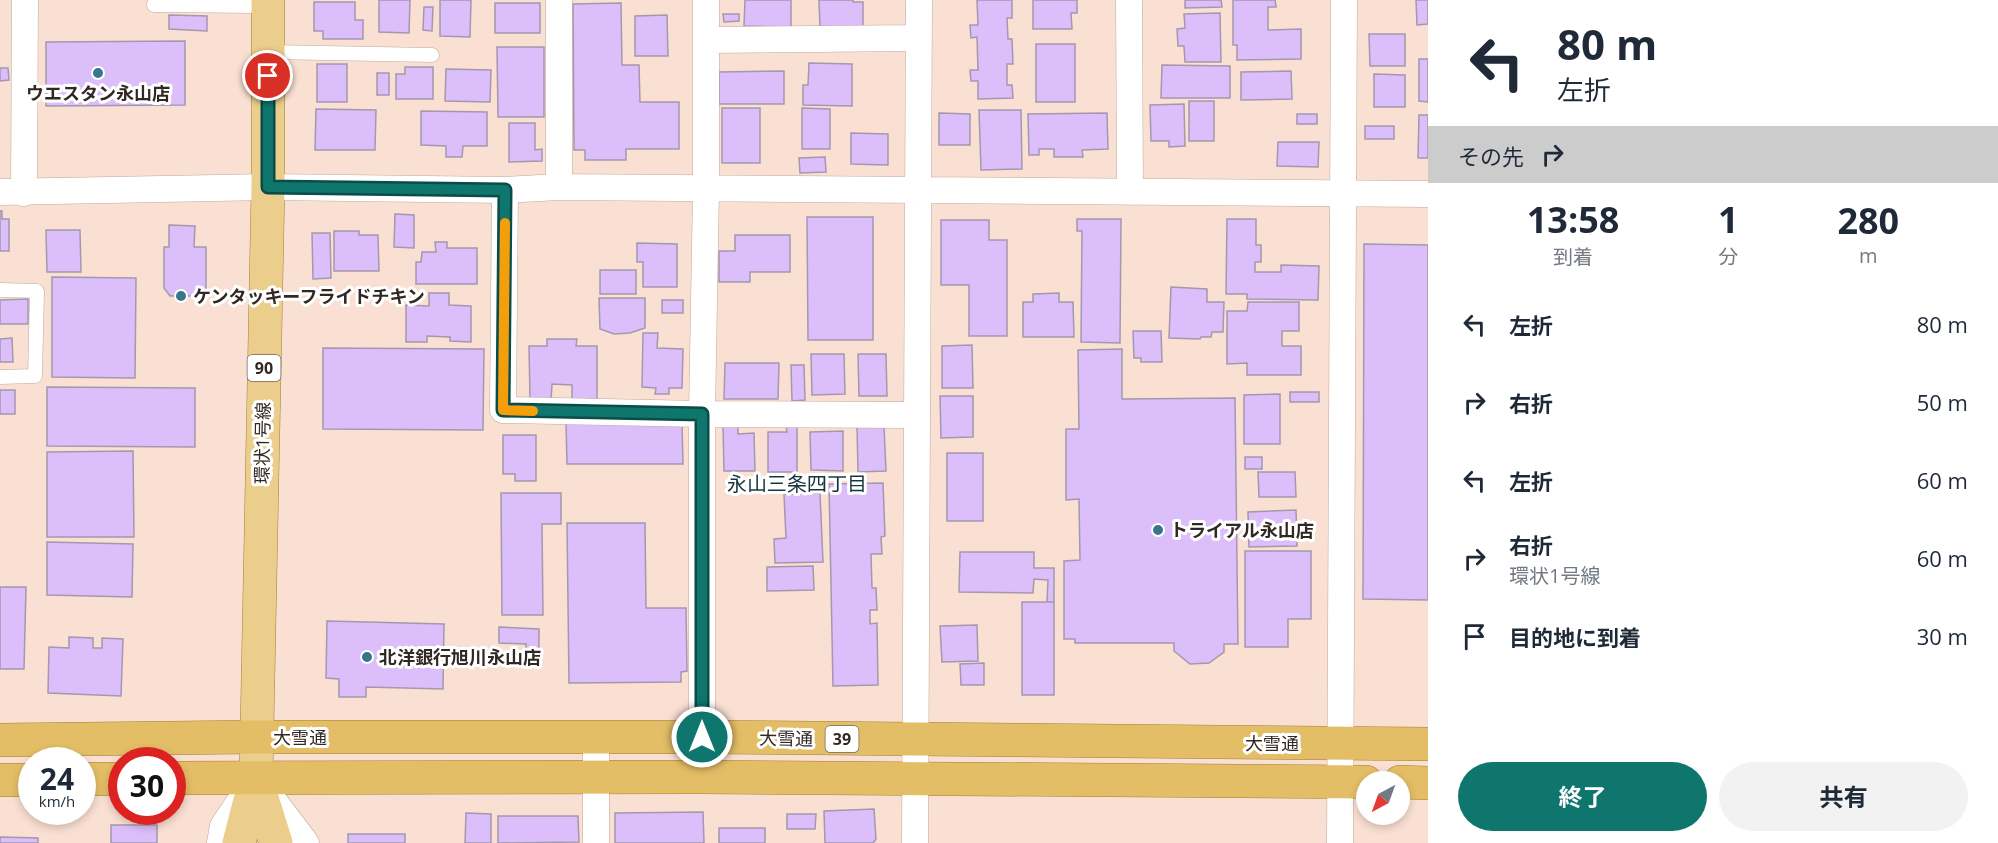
<!DOCTYPE html>
<html lang="ja">
<head>
<meta charset="utf-8">
<style>
  body { margin:0; font-family:"Open Sans","Noto Sans JP",sans-serif; background:#f2f2f3; color:#1f2937; height:100vh; display:flex; flex-direction:column; font-size:22px; white-space:nowrap }
  * { box-sizing:border-box; margin:0 }
  p { font-size:20px; color:#747a83 }
  .icon { flex:none; width:33px; height:33px; fill:none; stroke:currentColor; stroke-width:2; stroke-linecap:round; stroke-linejoin:round }
  .map { position:relative; flex:1; overflow:hidden }
  .panel { display:flex; flex-direction:column; background:#fff; width:570px }
  .panel>* { flex:none }
  .hud { background:#fff; color:#1f2937; overflow:hidden }
  .needle { width:39px; rotate:221deg }
  .buttons { position:absolute; left:1356px; top:771px; display:grid; gap:12px }
  .buttons a { display:grid; place-items:center; width:54px; height:54px; border-radius:50%; background:#fff; box-shadow:0 3px 9px #0003; font-size:30px }
  .speed { position:absolute; left:18px; top:747px; display:flex; gap:12px; font-size:30px; font-weight:700; text-align:center }
  .speed>* { display:grid; place-content:center; width:78px; height:78px; border-radius:50%; background:#fff; box-shadow:0 3px 9px #0003; line-height:1 }
  .speed small { font-size:15px; font-weight:400 }
  .speed .limit { border:9px solid #d22; background:#fff; color:#111 }
  .pin { position:absolute; display:grid; place-items:center; width:51px; height:51px; color:#fff; margin:-26px; border:3px solid #fff; border-radius:50%; box-shadow:0 2px 6px #0007 }
  .me { position:absolute; width:66px; margin:-33px; rotate:0deg; stroke-linejoin:round; filter:drop-shadow(0 0 4px #0008) }
  .turn { display:flex; align-items:center; gap:21px; height:126px; padding:0 30px; font-size:27px }
  .turn .icon { width:78px; height:78px; stroke-width:2.5 }
  .turn b { display:block; font-size:42px; line-height:51px }
  .then { display:flex; align-items:center; height:57px; padding:0 30px; background:#0003; gap:12px; font-size:22px }
  .eta { display:flex; justify-content:space-evenly; align-items:center; height:102px; text-align:center }
  .eta b { font-size:36px; font-weight:700; line-height:42px }
  .button { display:flex; gap:12px; margin-top:auto; padding:12px 30px }
  .button a { flex:1; height:69px; border-radius:36px; background:#0f766e; color:#fff; font-size:24px; font-weight:700; line-height:69px; text-align:center }
  .button a+a { background:#f2f2f3; color:#1f2937 }
  ul { padding:0; list-style:none }
  li { display:flex; align-items:center; gap:18px; height:78px; padding:0 30px }
  li div { flex:1 }
  li b { display:block; font-size:22px }
  li em { font-style:normal }
  main { display:flex; flex:1; min-height:0 }
  .map>svg:first-child { display:block }
  .building { fill:#dcbffa; stroke:#a398ae; stroke-width:1.5 }
  .lines { fill:none; stroke-linecap:round; stroke-linejoin:round }
  .service-casing { stroke:#c0a89a; stroke-width:15 }
  .minor-casing { stroke:#c0a89a; stroke-width:27 }
  .primary-casing { stroke:#a27e35; stroke-width:34 }
  .trunk-casing { stroke:#a27e35; stroke-width:34 }
  .service { stroke:#fff; stroke-width:14 }
  .minor { stroke:#fff; stroke-width:26 }
  .primary { stroke:#ebce8c; stroke-width:33 }
  .trunk { stroke:#e4be66; stroke-width:33 }
  .route-casing { stroke:#0a4d48; stroke-width:15 }
  .route { stroke:#0f766e; stroke-width:10 }
  .slow { stroke:#f59e0b; stroke-width:10 }
  .poi-dot { fill:#38768c; stroke:#fff; stroke-width:2 }
  .labels { text-anchor:middle; dominant-baseline:central; stroke-width:6; stroke-linejoin:round; paint-order:stroke }
  .shield { fill:#fff; stroke:#706865; stroke-width:1.5 }
  .shield-label { font-size:16px; font-weight:bold; fill:#322823 }
  .poi-label { font-size:18px; font-weight:bold; fill:#322823; stroke:#fff; text-anchor:start }
  .street-label { font-size:18px; fill:#322823; stroke:#fff }
  .neighbourhood-label { font-size:20px; fill:#16343e; stroke:#fff }
</style>
</head>
<body>
<main>
<div class="map">
<svg width="1428" height="843" viewBox="0 0 1428 843">
  <rect width="100%" height="100%" fill="#fae0d2"/>
  <!-- building -->
  <path class="building" d="M379 0H410L409 33 379 32Z
    M440 0H471L470 37 440 36Z
    M745 0H791V27L744 26Z
    M819 0H853V2H863V28H820Z
    M977 0H1012V18H1007L1008 39H1012L1013 64H1007V85H1012L1013 98 978 99V81H971L970 70H978L977 37 971 38 970 25H978Z
    M1033 0H1077V13H1071L1072 29H1033Z
    M1185 0H1221L1222 7 1185 8Z
    M1233 0H1275L1276 7H1268V30L1301 29V59L1237 60V45H1233Z
    M1416 0H1428V24L1417 25Z
    M314 2H355V20H363V39H323V31H314Z
    M495 3H540V33H495Z
    M621 3 622 65H639L640 102H679V149H626V160H585V150H574L573 4Z
    M424 7H433L432 31 423 30Z
    M1220 13 1221 62H1185L1184 46H1178L1177 29 1185 28 1184 14Z
    M723 14H739V21L724 22Z
    M169 15 207 16V31L169 29Z
    M667 15 668 56H635V16Z
    M1369 34H1405V66H1370Z
    M185 41V105L46 106V42Z
    M1036 44H1075V102H1036Z
    M497 47H544V117H498Z
    M1419 59H1428V102L1419 101Z
    M809 63 852 64V106L803 105V85H808Z
    M317 64H347V102H317Z
    M1162 65 1230 66V98H1161Z
    M405 67H433V99H396V74H405Z
    M0 68H8L9 80 0 81Z
    M446 69 491 70 490 102 445 101Z
    M784 71V104H719V72Z
    M1291 71 1292 99 1241 100V72Z
    M377 73H389V95H377Z
    M1374 74 1405 75V107H1374Z
    M1189 101H1214V141H1189Z
    M1184 104 1185 146 1169 147V141H1151L1150 105Z
    M722 108H760V163H722Z
    M802 108 830 109V149H802Z
    M316 109 376 110 375 150H315Z
    M979 110H1021L1022 169 981 170Z
    M421 111 487 112V146H463L462 157H446V146L421 145Z
    M939 113 970 114V145H939Z
    M1107 113 1108 149 1082 150 1083 157H1054V149H1039V155H1029L1028 114Z
    M1297 114H1317V124H1297Z
    M1419 115H1428V158H1418Z
    M509 123H535V150L542 149V161L509 162Z
    M1365 126H1394V139H1365Z
    M851 133 888 134V165L851 164Z
    M1278 142H1319L1318 167 1277 166Z
    M825 157 826 172 800 173 799 158Z
    M0 211H2V219H9V251H0Z
    M395 214 414 215V248L394 247Z
    M807 217H873V340H808Z
    M1077 219H1121L1120 343 1081 342 1082 231H1077Z
    M1227 219H1256V245H1261V262H1255V272H1281V265L1319 266 1318 300 1247 299V294H1226Z
    M941 220H989V240H1007V336H969V285H941Z
    M169 225 195 226 194 247H206V296H170L164 288V247H169Z
    M46 230H80L81 272H47Z
    M334 231H359V235H378L379 271H334Z
    M312 233H330L331 278 313 279Z
    M735 235H790V272H750V282H719V251H735Z
    M435 242H447V248H477V284H416V262H421L422 252H436Z
    M637 243 677 244V287H643V262H637Z
    M1364 244 1428 245V600L1363 599Z
    M600 270H636V294H600Z
    M52 277 136 278 135 378 52 377Z
    M1171 287 1207 289V302H1224L1223 332H1212L1211 337H1201L1200 339 1169 338Z
    M429 293H449V305L471 306V342L450 341V337L427 336V342H406V305L429 306Z
    M1059 293V302H1073L1074 337H1023V302H1033V294Z
    M599 298H645V328L630 333 614 334 600 329Z
    M28 299V324H0V300Z
    M662 300H683V313H662Z
    M1248 302H1299V331H1282V346H1301V375H1247V363L1227 364V311H1247Z
    M1133 331H1161L1162 362H1141V358H1134Z
    M643 333H658L657 348 683 349 682 388H669V394H655L656 388 642 387Z
    M12 338 13 362H0V339Z
    M547 339H577L576 346H597V399H572V385L552 384 551 400 530 399 529 346H547Z
    M972 345 973 388H942V346Z
    M323 348 484 349 483 430 323 429Z
    M1122 349V399L1235 398 1238 644H1224V652L1209 663 1190 664 1174 651V643H1075V639H1064V561L1080 560 1079 499 1066 500V429H1079L1078 350Z
    M811 354H844L845 394 812 395Z
    M858 354H886L887 396H859Z
    M725 363H779L778 399H724Z
    M791 365H804L805 400 792 401Z
    M47 387 195 388V447L47 446Z
    M0 390H15V414H0Z
    M1290 392H1319V402H1290Z
    M1280 394V444H1244V395Z
    M940 396H973V437L941 438Z
    M566 422H682L683 464H567Z
    M738 425V434L754 433 755 471H724L723 426Z
    M857 426H884L886 471 858 472Z
    M786 427H797V472H768V432H787Z
    M843 431V471L811 470 810 432Z
    M503 435H536V481H515V474H503Z
    M133 451 134 537H47V452Z
    M947 453H983V521H947Z
    M1245 457H1262V469H1245Z
    M1258 472H1295L1296 497H1259Z
    M883 483 885 536 881 537 882 554H871L872 588H876L877 610H870V624L877 623 878 685 833 686 829 484Z
    M501 493H561V524H542L543 615H502Z
    M820 493 823 562 775 563 774 539 786 538 784 494Z
    M1296 510 1297 546 1249 547 1248 512Z
    M567 523H645L646 608H686L687 671 681 672V682L569 683Z
    M47 542 133 544 132 597 47 595Z
    M1245 551H1311V619H1288V647H1245Z
    M960 552H1034V568H1054V602H1047L1048 580 1034 579 1033 593 959 592Z
    M813 566 814 590 767 591V567Z
    M0 587H26L24 669H0Z
    M1022 602H1054V695H1022Z
    M327 621 444 624 443 689 366 687V697H339V679L326 678Z
    M977 625 978 661 942 662 940 626Z
    M499 627 539 629V650H526V644L499 643Z
    M69 637 93 638V648H102V638L123 639 121 696 48 693 49 647 69 648Z
    M984 663V685H961L960 664Z
    M874 809 876 839 873 843H825L824 811Z
    M703 812 704 843H615V813Z
    M466 813 491 814V843H465Z
    M787 814H816L815 829H787Z
    M498 816H578L579 842 498 843Z
    M111 825H157V843H111Z
    M719 828H765V843H719Z
    M348 834H405V843H348Z
    M0 837 38 838V843H0Z"/>
  <g class="lines">
    <defs>
      <path id="service" d="M155 0 154 5 268 6
        M269 52 432 55
        M0 290 37 291 35 376 0 377"/>
      <path id="minor" d="M559 0V187
        M1129 0 1130 192
        M706 40 918 38
        M505 190 503 410 702 414 916 415
        M0 192 268 187 505 190 559 187 1428 194
        M24 193 25 0
        M702 777V414L706 190V0
        M220 843 223 826 256 777 306 843
        M596 843V737
        M915 843 919 0
        M1340 843 1344 0"/>
      <path id="primary" d="M256 779 276 843
        M239 843 256 777 268 187V0"/>
      <path id="trunk" d="M0 740 255 737H702L1428 744
        M172 778 702 777 1366 782
        M82 779H122
        M0 780H32
        M1400 782 1428 783"/>
    </defs>
    <!-- service casing -->
    <use href="#service" class="service-casing"/>
    <!-- minor casing -->
    <use href="#minor" class="minor-casing"/>
    <!-- primary casing -->
    <use href="#primary" class="primary-casing"/>
    <!-- trunk casing -->
    <use href="#trunk" class="trunk-casing"/>
    <!-- service -->
    <use href="#service" class="service"/>
    <!-- minor -->
    <use href="#minor" class="minor"/>
    <!-- primary -->
    <use href="#primary" class="primary"/>
    <!-- trunk -->
    <use href="#trunk" class="trunk"/>
  </g>
  <g class="lines">
    <defs>
      <path id="route" d="M268 76V187L505 190 503 410 702 414V737"/>
    </defs>
    <!-- route casing -->
    <use href="#route" class="route-casing"/>
    <!-- route -->
    <use href="#route" class="route"/>
    <!-- slow -->
    <path class="slow" d="M505 223 503 410 533 411"/>
  </g>
  <!-- markers -->
  <g class="poi-dot">
    <circle cx="98" cy="73" r="6"/>
    <circle cx="181" cy="296" r="6"/>
    <circle cx="1158" cy="530" r="6"/>
    <circle cx="367" cy="657" r="6"/>
  </g>
  <g class="labels">
    <!-- shield labels -->
    <g class="shield">
      <rect x="247.5" y="355" width="33" height="26" rx="4.5"/>
      <rect x="825.5" y="726" width="33" height="26" rx="4.5"/>
    </g>
    <g class="shield-label">
      <text x="264" y="368">90</text>
      <text x="842" y="739">39</text>
    </g>
    <!-- poi labels -->
    <g class="poi-label">
      <text x="98" y="93" text-anchor="middle">ウエスタン永山店</text>
      <text x="193" y="296">ケンタッキーフライドチキン</text>
      <text x="1170" y="530">トライアル永山店</text>
      <text x="379" y="657">北洋銀行旭川永山店</text>
    </g>
    <!-- street labels -->
    <g class="street-label">
      <text transform="translate(262 443) rotate(-89)">環状1号線</text>
      <text x="300" y="737">大雪通</text>
      <text transform="translate(786 738) rotate(1)">大雪通</text>
      <text x="1272" y="743">大雪通</text>
    </g>
    <!-- neighbourhood labels -->
    <g class="neighbourhood-label">
      <text x="797" y="483">永山三条四丁目</text>
    </g>
  </g>
</svg>
<div class="buttons">
<a><svg class="needle" viewBox="-14 -14 28 28"><path d="M0-13l5 13h-10z" fill="#e53935"/><path d="M0 13l5-13h-10z" fill="#747a83"/></svg></a>
</div>
<div class="speed"><div>24<small>km/h</small></div><div class="limit">30</div></div>
<div class="pin" style="left:268px;top:76px;background:#d93025"><svg class="icon" aria-label="arrive" viewBox="0 0 24 24"><path d="M6 21V4h12l-3 4 3 4H6"/></svg></div>
<svg class="me" style="left:702px;top:737px" viewBox="-20 -20 40 40"><circle r="17" fill="#0f766e" stroke="#fff" stroke-width="3"/><path d="M0-11L8 9 0 5-8 9z" fill="#fff"/></svg>
</div>
<section class="panel">
<div class="hud">
<div class="turn"><svg class="icon" aria-label="left" viewBox="0 0 24 24"><path d="M17 20v-9H6M10 6l-5 5 5 5"/></svg><div><b>80 m</b>左折</div></div>
<div class="then">その先<svg class="icon" aria-label="right" viewBox="0 0 24 24"><path d="M7 20v-9h11M14 6l5 5-5 5"/></svg></div>
</div>
<div class="eta">
<div><b>13:58</b><p>到着</p></div>
<div><b>1</b><p>分</p></div>
<div><b>280</b><p>m</p></div>
</div>
<ul>
<li><svg class="icon" aria-label="left" viewBox="0 0 24 24"><path d="M17 20v-9H6M10 6l-5 5 5 5"/></svg><div><b>左折</b></div><em>80 m</em></li>
<li><svg class="icon" aria-label="right" viewBox="0 0 24 24"><path d="M7 20v-9h11M14 6l5 5-5 5"/></svg><div><b>右折</b></div><em>50 m</em></li>
<li><svg class="icon" aria-label="left" viewBox="0 0 24 24"><path d="M17 20v-9H6M10 6l-5 5 5 5"/></svg><div><b>左折</b></div><em>60 m</em></li>
<li><svg class="icon" aria-label="right" viewBox="0 0 24 24"><path d="M7 20v-9h11M14 6l5 5-5 5"/></svg><div><b>右折</b><p>環状1号線</p></div><em>60 m</em></li>
<li><svg class="icon" aria-label="arrive" viewBox="0 0 24 24"><path d="M6 21V4h12l-3 4 3 4H6"/></svg><div><b>目的地に到着</b></div><em>30 m</em></li>
</ul>
<div class="button"><a>終了</a><a>共有</a></div>
</section>
</main>
</body>
</html>
